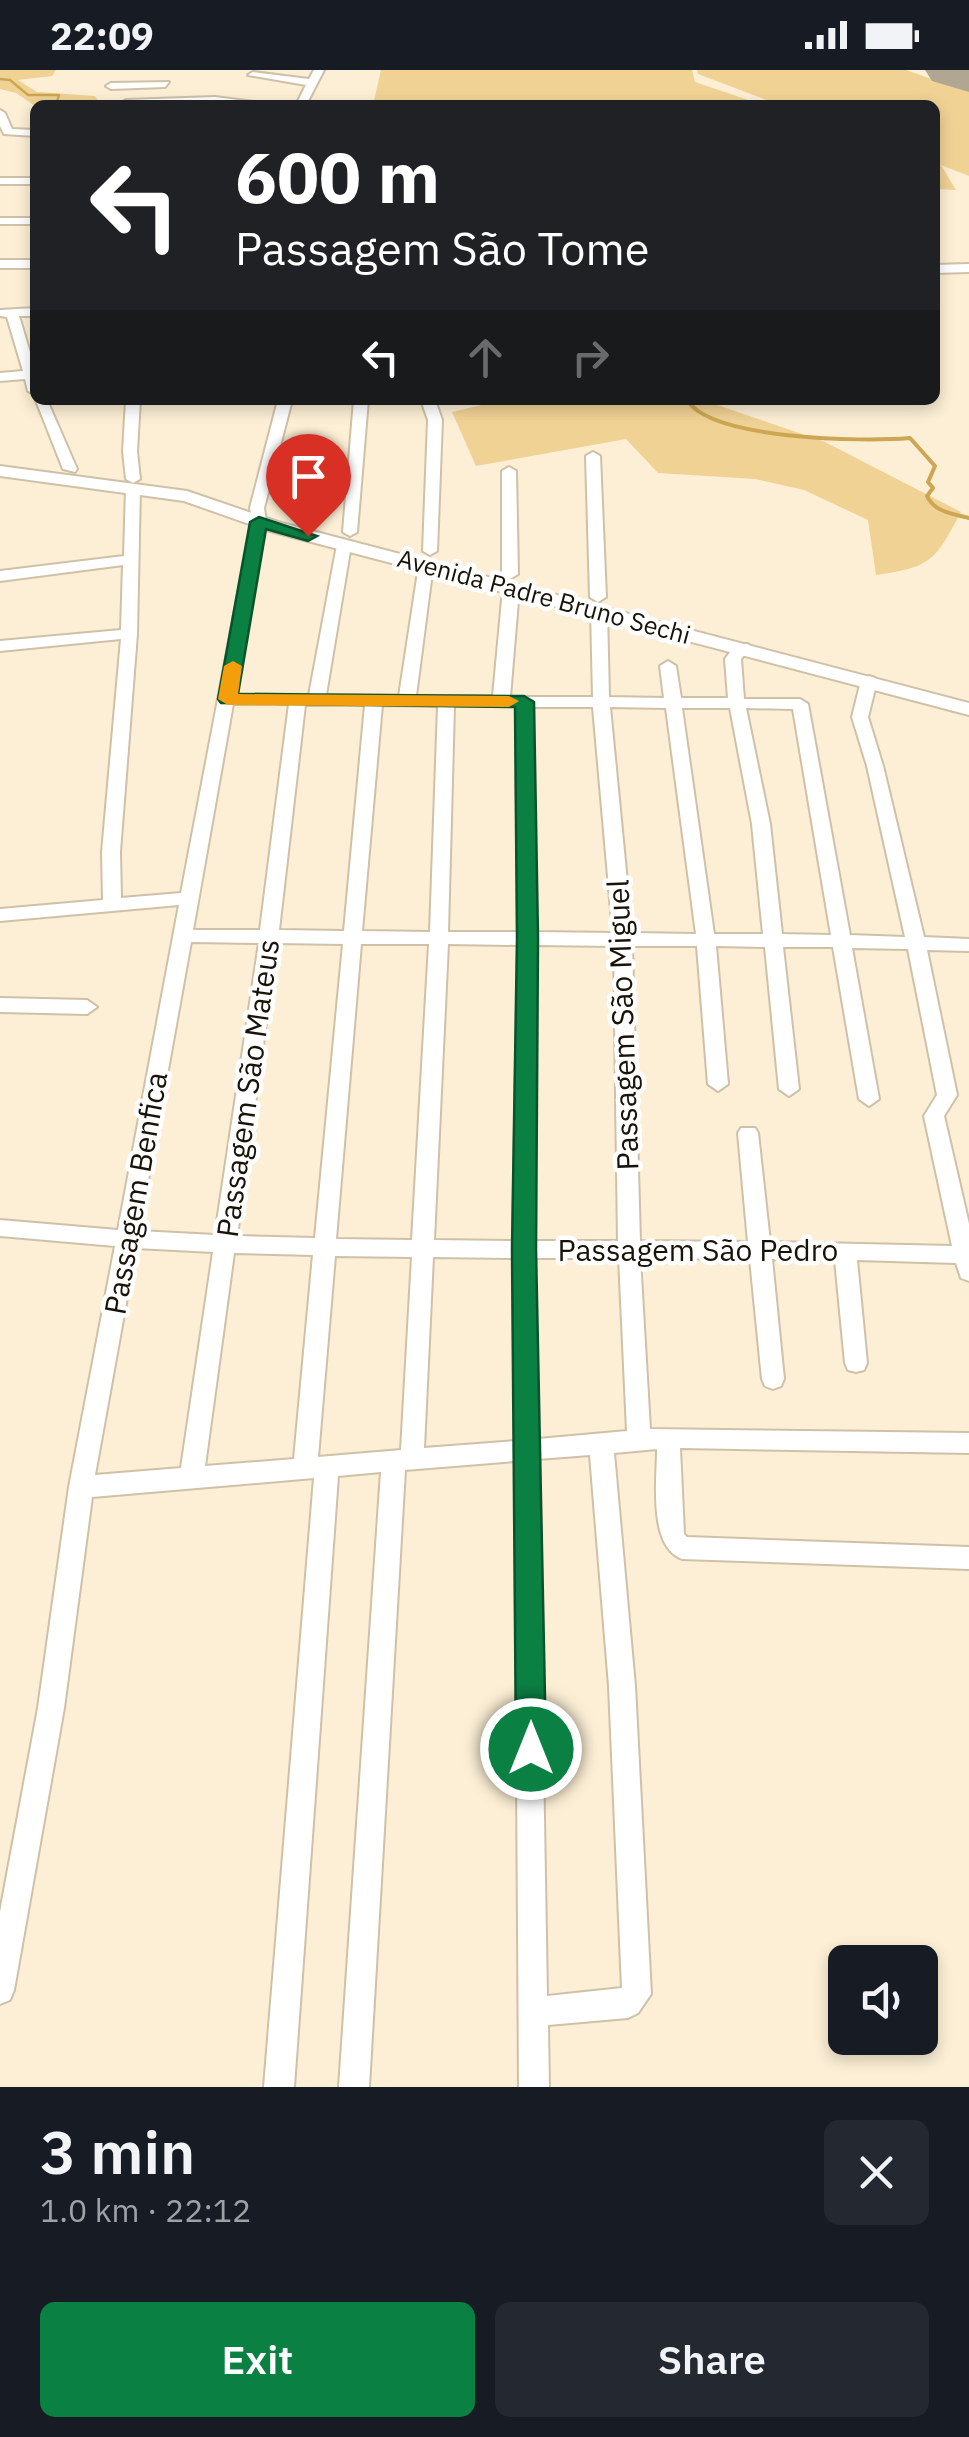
<!DOCTYPE html>
<html lang="en">
<head>
<meta charset="utf-8">
<style>
  body { margin:0; font-family:"IBM Plex Sans",sans-serif; background:#242831; color:#f1f3f6; height:100vh; display:flex; flex-direction:column; font-size:38px; white-space:nowrap }
  * { box-sizing:border-box; margin:0 }
  p { font-size:32px; color:#9ea1a6 }
  .icon { flex:none; width:55px; height:55px; fill:none; stroke:currentColor; stroke-width:2; stroke-linecap:round; stroke-linejoin:round }
  .map { position:relative; height:2017px; overflow:hidden }
  .sheet { display:flex; flex-direction:column; background:#171b24; flex:1 }
  .sheet>* { flex:none }
  .hud { position:absolute; left:30px; top:30px; width:910px; height:305px; border-radius:15px; box-shadow:0 5px 15px #0003; background:#202124; color:#fff; overflow:hidden }
  .fabs { position:absolute; left:828px; top:1875px; display:grid; gap:20px }
  .fabs a { display:grid; place-items:center; width:110px; height:110px; border-radius:15px; background:#171b24; box-shadow:0 5px 15px #0003; font-size:50px }
  .pin { position:absolute; display:grid; place-items:center; width:85px; height:85px; color:#fff; margin:-102px -42px; border-radius:50% 50% 50% 0; rotate:-45deg; box-shadow:0 0 10px #0007 }
  .pin .icon { rotate:45deg }
  .me { position:absolute; width:110px; margin:-55px; rotate:0deg; stroke-linejoin:round; filter:drop-shadow(0 0 8px #0008) }
  .turn { display:flex; align-items:center; gap:35px; height:210px; padding:0 40px; font-size:45px }
  .turn .icon { width:130px; height:130px; stroke-width:2.5 }
  .turn b { display:block; font-size:70px; line-height:85px }
  .lanes { display:flex; align-items:center; height:95px; padding:0 40px; background:#0003; justify-content:center; gap:50px; direction:ltr }
  .lanes .off { opacity:.35 }
  .round { display:grid; place-items:center; flex:none; width:105px; height:105px; border-radius:15px; background:#242831 }
  .overview { display:flex; align-items:center; justify-content:space-between; height:170px; padding:0 40px }
  h1 { font-size:60px; font-weight:600; line-height:75px }
  .button { display:flex; gap:20px; margin-top:auto; padding:20px 40px }
  .button a { flex:1; height:115px; border-radius:15px; background:#0b8043; color:#fff; font-size:40px; font-weight:600; line-height:115px; text-align:center }
  .button a+a { background:#242831; color:#f1f3f6 }
  .status { display:flex; justify-content:space-between; align-items:center; height:70px; padding:0 50px; background:#171b24; direction:ltr }
  .status svg { height:28px; fill:currentColor }
  .map>svg:first-child { display:block }
  .green { fill:#f0d294 }
  .lines { fill:none; stroke-linecap:round; stroke-linejoin:round }
  .stream-far1 { stroke:#cca652; stroke-width:2.5 }
  .stream { stroke:#cca652; stroke-width:4 }
  .runway { fill:#b0a692; fill-rule:evenodd }
  .minor-casing { stroke:#cec1a8; stroke-width:4 }
  .major-casing { stroke:#cec1a8; stroke-width:4 }
  .minor { fill:#fff; fill-rule:evenodd }
  .major { fill:#fff; fill-rule:evenodd }
  .route { fill:#0b8043; stroke:#07532c; stroke-width:2.5 }
  .slow { fill:#f59e0b }
  .labels { text-anchor:middle; dominant-baseline:central; stroke-width:9; stroke-linejoin:round; paint-order:stroke }
  .far-street-label { font-size:25px; fill:#171309; stroke:#fff }
  .street-label { font-size:30px; fill:#171309; stroke:#fff }
</style>
</head>
<body>
<div class="status"><b>22:09</b><svg viewBox="0 0 49 12"><path d="M0 12V9h3v3zM5 12V6h3v6zM10 12V3h3v9zM15 12V0h3v12zM26 1h20v11H26zM47 4h2v5h-2z"/></svg></div>
<div class="map">
<svg width="969" height="2017" viewBox="0 0 969 2017">
  <rect width="100%" height="100%" fill="#fcefd5"/>
  <!-- green -->
  <path class="green" d="M0 0H56L52 6 18 10 37 22 95 26 101 35 35 36 16 23 0 19Z
    M381 0H692L695 12 763 35H373Z
    M697 0H906L969 22V106L941 95 956 120 935 119V35H780L698 4Z
    M503 330H703L825 372 961 442C935 490 933 497 876 505L868 450 804 420 755 409 658 403 626 369 476 396 452 342Z"/>
  <g class="lines">
    <!-- stream-far1 -->
    <path class="stream-far1" d="M0 9 10 10 28 25H59L56 35"/>
    <!-- stream -->
    <path class="stream" d="M687 330C712 370 863 372 910 368L935 396 928 412 933 418 927 426C934 442 954 444 969 448"/>
    <!-- runway -->
    <path class="runway" d="M925 0H969V22L932 11Z"/>
    <defs>
      <path id="minor" d="M314 0H324L306 35H296L306 15 248 5 253 2 309 9Z
        M169 12 165 17 111 19 106 16 111 13Z
        M215 27 278 35 121 33 126 30Z
        M0 40 5 43 12 59 35 60V66L4 64 0 56Z
        M0 108H35V114H0Z
        M0 148H35V154H0Z
        M0 190H35V198H0Z
        M969 194V202L935 203V195Z
        M35 238V246H19L35 299V325L28 321 25 309 0 311V303L23 301 7 247 0 246V240Z
        M35 328 47 330 77 399 75 402 63 399Z
        M126 330H140L137 381 140 409 133 413 126 409 123 381Z
        M278 330H292L264 438 266 451 235 624 309 625 337 475 344 471 351 475 326 625 399 626 419 495 426 491 433 495 416 626H493L503 519 511 514 519 519 510 627H593L591 541 599 536 607 541 609 627 664 628 660 596 668 591 676 596 681 628H728L725 589 736 574H748L750 577 741 589 744 629H800L808 634 850 865 905 867 867 696 852 647 861 611 869 606 875 608 877 611 868 647 883 696 924 867 969 869V881L927 880 957 1025 944 1046 969 1154V1211L961 1208 956 1193 857 1190 867 1293 864 1300 856 1302 848 1300 845 1293 835 1190 772 1189 784 1309 781 1316 773 1319 765 1316 762 1309 750 1189 640 1188 650 1359 969 1363V1383L680 1378 684 1464 687 1467 969 1477V1499L682 1489C648 1476 657 1411 657 1379L614 1383 635 1616 651 1924 638 1943 628 1948 548 1955 549 2017H519L515 1391 405 1400 369 2017H339L381 1402 338 1406 294 2017H264L314 1408 92 1427 64 1638 14 1920 10 1930 0 1934V1842L38 1638 69 1417 115 1176 0 1166V1150L118 1160 179 835 0 851V839L103 830 102 782 121 569 0 581V571L121 560 123 495 0 511V501L124 486 126 418 133 414 140 418 137 564 120 782 121 828 181 823 252 451 250 438ZM233 634H289L260 860H193ZM305 635H365L344 861 279 860ZM382 635 438 636 430 862 362 861ZM454 636H516L518 862H448ZM532 637H593L613 863 536 862ZM610 637 666 638 696 864 632 863ZM682 638H730L752 754 763 864H714ZM746 638 793 639 831 865 782 864 770 754ZM191 872 259 873 215 1165 139 1161ZM277 873 343 874 315 1168 237 1166ZM361 874H429L412 1170 336 1169ZM448 874 518 875 513 1171 434 1170ZM536 875 614 876 618 1171H535ZM632 876H697L708 1014 718 1021 728 1014 716 876 765 877 779 1019 789 1026 799 1019 783 877H833L859 1029 869 1036 879 1029 852 878 908 879 937 1025 924 1046 952 1176 770 1172 758 1063 755 1058H741L738 1063 748 1172 640 1171ZM136 1178 213 1182 181 1398 95 1405ZM234 1183 313 1185 294 1389 205 1396ZM335 1186 412 1187 401 1380 318 1387ZM433 1187 513 1188 515 1371 424 1378ZM535 1188H619L627 1361 538 1369ZM590 1385 609 1616 622 1918 547 1926 538 1389Z
        M354 330H368L357 462 350 466 343 462Z
        M421 330H435L442 350 437 481 430 485 423 481 428 350Z
        M593 382 600 386 606 527 598 532 590 527 586 386Z
        M509 397 516 401 518 504 510 509 502 504V401Z
        M0 928 87 930 97 937 87 944 0 942Z"/>
      <path id="major" d="M0 396 187 421 278 452 969 633V645L266 460 184 431 0 406Z"/>
    </defs>
    <!-- minor casing -->
    <use href="#minor" class="minor-casing"/>
    <!-- major casing -->
    <use href="#major" class="major-casing"/>
    <!-- minor -->
    <use href="#minor" class="minor"/>
    <!-- major -->
    <use href="#major" class="major"/>
  </g>
  <!-- route -->
  <path class="route" d="M259 447 317 466 308 471 266 459 238 624 524 626 534 632 538 868 536 1179 546 1679 541 1690 531 1694 520 1690 516 1679 512 1179 517 868 515 637 221 633 218 629 250 452Z"/>
  <!-- slow -->
  <path class="slow" d="M233 591 242 596 238 624 509 626 519 631 509 637 228 635 218 629 224 596Z"/>
  <g class="labels">
    <!-- far-street labels -->
    <g class="far-street-label">
      <text transform="translate(544 526) rotate(15)">Avenida Padre Bruno Sechi</text>
    </g>
    <!-- street labels -->
    <g class="street-label">
      <text transform="translate(622 955) rotate(-92)">Passagem São Miguel</text>
      <text transform="translate(247 1018) rotate(-82)">Passagem São Mateus</text>
      <text transform="translate(135 1123) rotate(-80)">Passagem Benfica</text>
      <text x="698" y="1179">Passagem São Pedro</text>
    </g>
  </g>
</svg>
<div class="fabs">
<a><svg class="icon" aria-label="sound" viewBox="0 0 24 24"><path d="M4 9h4l5-4v14l-5-4H4zM17 9q2 3 0 6"/></svg></a>
</div>
<div class="pin" style="left:308px;top:466px;background:#d93025"><svg class="icon" aria-label="arrive" viewBox="0 0 24 24"><path d="M6 21V4h12l-3 4 3 4H6"/></svg></div>
<svg class="me" style="left:531px;top:1679px" viewBox="-20 -20 40 40"><circle r="17" fill="#0b8043" stroke="#fff" stroke-width="3"/><path d="M0-11L8 9 0 5-8 9z" fill="#fff"/></svg>
<div class="hud">
<div class="turn"><svg class="icon" aria-label="left" viewBox="0 0 24 24"><path d="M17 20v-9H6M10 6l-5 5 5 5"/></svg><div><b>600 m</b>Passagem São Tome</div></div>
<div class="lanes"><svg class="icon" aria-label="left" viewBox="0 0 24 24"><path d="M17 20v-9H6M10 6l-5 5 5 5"/></svg><svg class="icon off" aria-label="ahead" viewBox="0 0 24 24"><path d="M12 20V5M6 11l6-6 6 6"/></svg><svg class="icon off" aria-label="right" viewBox="0 0 24 24"><path d="M7 20v-9h11M14 6l5 5-5 5"/></svg></div>
</div>
</div>
<section class="sheet">
<div class="overview"><div><h1>3 min</h1><p>1.0 km · 22:12</p></div><a class="round"><svg class="icon" aria-label="close" viewBox="0 0 24 24"><path d="M6 6l12 12M18 6L6 18"/></svg></a></div>
<div class="button"><a>Exit</a><a>Share</a></div>
</section>
</body>
</html>
